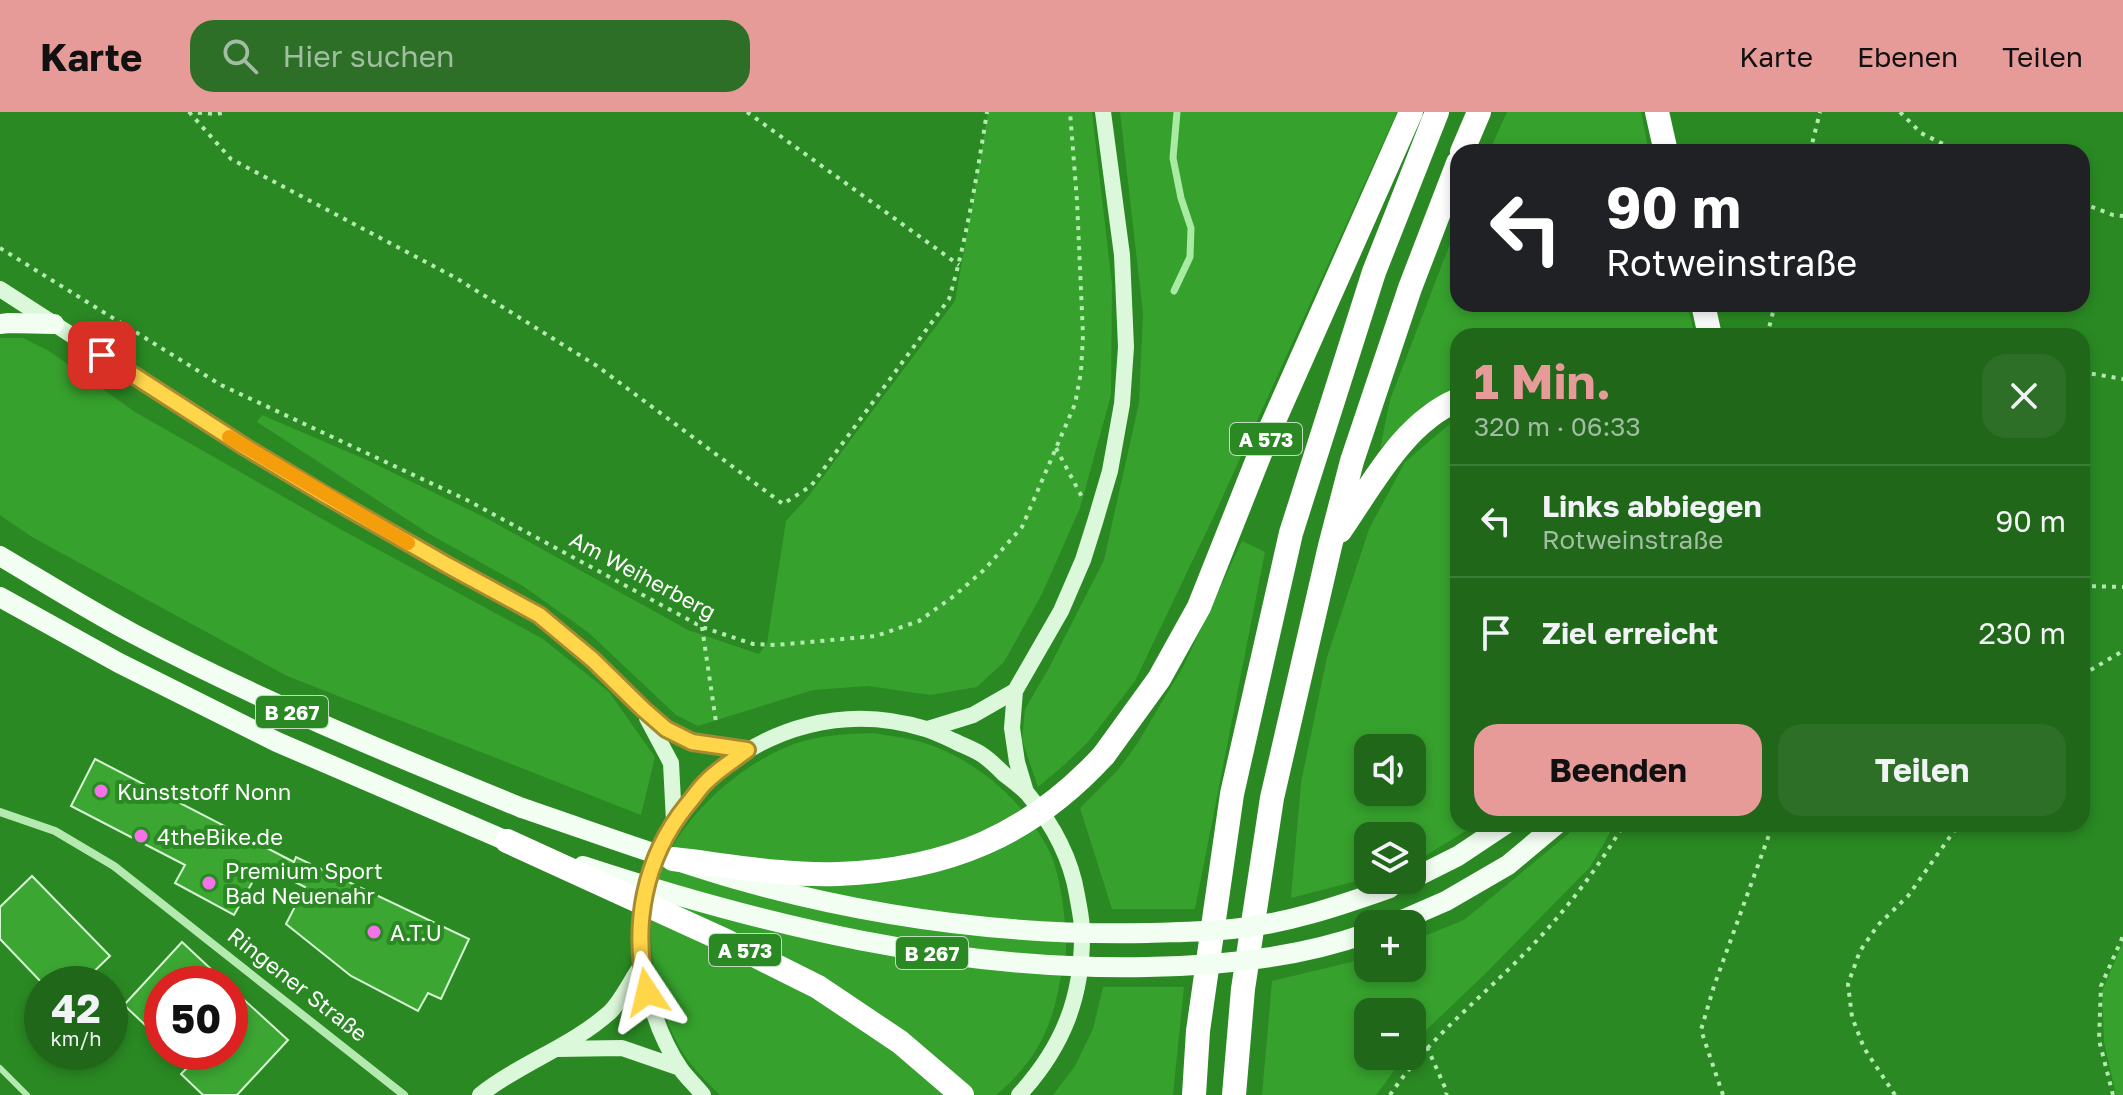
<!DOCTYPE html>
<html lang="de">
<head>
<meta charset="utf-8">
<style>
  body { margin:0; font-family:"Golos Text",sans-serif; background:#2d6f27; color:#f1f3f6; height:100vh; display:flex; flex-direction:column; font-size:30px; white-space:nowrap }
  * { box-sizing:border-box; margin:0 }
  p { font-size:26px; color:#a2bea2 }
  .icon { flex:none; width:44px; height:44px; fill:none; stroke:currentColor; stroke-width:2; stroke-linecap:round; stroke-linejoin:round }
  .map { position:relative; flex:1; overflow:hidden }
  .drawer { position:absolute; left:1450px; top:216px; width:640px; height:504px; display:flex; flex-direction:column; background:#20671a; border-radius:24px; box-shadow:0 4px 12px #0003 }
  .drawer>* { flex:none }
  .banner { position:absolute; left:1450px; top:32px; width:640px; height:168px; border-radius:24px; box-shadow:0 4px 12px #0003; background:#202124; color:#fff; overflow:hidden }
  .buttons { position:absolute; left:1354px; top:622px; display:grid; gap:16px }
  .buttons a { display:grid; place-items:center; width:72px; height:72px; border-radius:16px; background:#20671a; box-shadow:0 4px 12px #0003; font-size:40px }
  .speed { position:absolute; left:24px; top:854px; display:flex; gap:16px; font-size:40px; font-weight:700; text-align:center }
  .speed>* { display:grid; place-content:center; width:104px; height:104px; border-radius:50%; background:#20671a; box-shadow:0 4px 12px #0003; line-height:1 }
  .speed small { font-size:20px; font-weight:400 }
  .speed .limit { border:12px solid #d22; background:#fff; color:#111 }
  .pin { position:absolute; display:grid; place-items:center; width:68px; height:68px; color:#fff; margin:-34px; border-radius:16px; box-shadow:0 4px 12px #0006 }
  .me { position:absolute; width:88px; margin:-44px; rotate:350deg; stroke-linejoin:round; filter:drop-shadow(0 0 6px #0008) }
  .turn { display:flex; align-items:center; gap:28px; height:168px; padding:0 24px; font-size:36px }
  .turn .icon { width:104px; height:104px; stroke-width:2.5 }
  .turn b { display:block; font-size:56px; line-height:68px }
  .round { display:grid; place-items:center; flex:none; width:84px; height:84px; border-radius:24px; background:#2d6f27 }
  .summary { display:flex; align-items:center; justify-content:space-between; height:136px; padding:0 24px }
  h1 { font-size:48px; font-weight:700; line-height:60px; color:#e69b98 }
  .primary-button { display:flex; gap:16px; margin-top:auto; padding:16px 24px }
  .primary-button a { flex:1; height:92px; border-radius:24px; background:#e69b98; color:#111; font-size:32px; font-weight:700; line-height:92px; text-align:center }
  .primary-button a+a { background:#2d6f27; color:#f1f3f6 }
  ul { padding:0; list-style:none }
  li { display:flex; align-items:center; gap:24px; height:112px; padding:0 24px; border-top:2px solid #3d7b39 }
  li div { flex:1 }
  li b { display:block; font-size:30px }
  li em { font-style:normal }
  header { display:flex; align-items:center; gap:48px; box-sizing:border-box; height:112px; padding:0 40px; background:#e69b98; color:#111 }
  header strong { font-size:38px }
  nav { display:flex; gap:44px; margin-inline-start:auto; font-size:28px }
  .search { width:560px; height:72px; background:#2d6f27; display:flex; align-items:center; gap:20px; box-sizing:border-box; padding:0 28px; border-radius:24px; color:#a2bea2; font-size:30px }
  .map>svg:first-child { display:block }
  .green { fill:#36a12d; fill-rule:evenodd }
  .lines { fill:none; stroke-linecap:round; stroke-linejoin:round }
  .stream { stroke:#aaeba3; stroke-width:7 }
  .building { fill:#3ca633; stroke:#d7f8d4; stroke-width:2 }
  .path { stroke:#b4eaaf; stroke-width:4; stroke-dasharray:4 6; stroke-linecap:butt }
  .service { stroke:#b4eaaf; stroke-width:6 }
  .minor { stroke:#b4eaaf; stroke-width:8 }
  .secondary { stroke:#dcf8da; stroke-width:16 }
  .primary { stroke:#f3fef3; stroke-width:20 }
  .motorway { stroke:#fff; stroke-width:24 }
  .primary-bridge { stroke:#f3fef3; stroke-width:20 }
  .motorway-bridge { stroke:#fff; stroke-width:24 }
  .route-casing { stroke:#a68a30; stroke-width:20 }
  .route { stroke:#ffd54a; stroke-width:14 }
  .slow { stroke:#f59e0b; stroke-width:14 }
  .poi-dot { fill:#f572eb; stroke:#2a8923; stroke-width:3 }
  .labels { text-anchor:middle; dominant-baseline:central; stroke-width:8; stroke-linejoin:round; paint-order:stroke }
  .shield { fill:#2a8923; stroke:#bfdcbd; stroke-width:2 }
  .shield-label { font-size:20px; font-weight:bold; fill:#fff }
  .street-label { font-size:22px; fill:#fff; stroke:#2a8923 }
  .poi-label { font-size:22px; fill:#fff; stroke:#2a8923; text-anchor:start }
</style>
</head>
<body>
<header>
<strong>Karte</strong>
<div class="search"><svg class="icon" aria-label="search" viewBox="0 0 24 24"><circle cx="10" cy="10" r="6"/><path d="M15 15l6 6"/></svg>Hier suchen</div>
<nav><a>Karte</a><a>Ebenen</a><a>Teilen</a></nav>
</header>
<div class="map">
<svg width="2123" height="983" viewBox="0 0 2123 983">
  <rect width="100%" height="100%" fill="#2a8923"/>
  <!-- green -->
  <path class="green" d="M988 0H1092L1112 173 1111 283 1080 396 1042 482 1004 550 977 575 930 583 868 574 813 578 698 614 676 603 589 521 523 474 431 423 257 310 262 303 367 348 486 406 688 518 759 542 767 531 786 409 807 386 955 189Z
    M1120 0H1397L1213 406 1135 569 1088 630 1063 654 1038 675 1022 628 1025 597 1049 556 1104 448 1139 291 1143 201Z
    M1507 0H1641L1649 40H1489Z
    M1458 111V192H1687L1695 224H1458V275L1422 294 1380 337 1390 288Z
    M0 226H23L49 239 135 300 340 417 543 527 609 580 655 645 641 703 287 564 32 425 0 403Z
    M1458 305V712H1477L1412 752V724H1368V766L1291 786 1301 671 1327 545 1369 417 1405 350ZM1368 636H1412V680H1368Z
    M1242 429 1265 440 1195 797H1112L1080 696 1118 658 1137 632 1184 553Z
    M873 621C888 624 905 625 921 630 976 646 1027 691 1051 743 1061 766 1067 814 1066 839 1065 849 1062 859 1060 869 1052 917 1034 952 996 983H720C706 969 690 954 680 936 657 896 646 835 653 788 663 720 732 655 794 632 820 623 846 622 873 621Z
    M1578 712H1615L1590 755 1485 862 1421 923 1412 935V900H1368V944H1405L1376 983H1262L1272 869 1368 846V856H1412V829L1464 808 1566 724Z
    M2123 830V983H2116L2104 930 2102 879Z
    M1103 875H1184L1173 983H1053L1075 954 1093 917Z"/>
  <g class="lines">
    <!-- stream -->
    <path class="stream" d="M1174 179 1190 145 1191 116 1181 86 1173 46 1177 0"/>
  </g>
  <!-- building -->
  <path class="building" d="M95 647 294 750 296 745 469 827 441 887 428 881 418 899 351 864 286 812 305 775 273 759 269 766 258 760 234 803 175 771 185 753 71 694Z
    M32 764 110 844 81 872H43L0 827V795Z
    M182 830 227 872H162V929L124 893Z
    M230 875 288 928 237 983H203L181 962 189 954 174 940H230Z"/>
  <g class="lines">
    <!-- path -->
    <path class="path" d="M188 0 217 2 226 0
      M189 0 231 47 456 166 597 254 783 392 811 374 949 187C967 126 977 63 987 0
      M747 0 959 153
      M1900 0 1921 21 1959 40
      M1810 40 1820 0
      M2082 91 2113 103 2123 104
      M0 136 221 273 467 388 702 515 753 532 776 533 876 524 919 509 954 484 985 457 1022 415 1075 292 1081 260 1083 223 1077 89 1070 0
      M1767 224 1775 192
      M2082 260 2123 267
      M1056 336 1083 387
      M2082 474 2123 475
      M702 515 716 610
      M2082 563 2123 539
      M1427 935 1447 980 1446 983
      M1390 983C1427 928 1480 887 1526 840 1563 802 1597 758 1624 712
      M1723 983 1701 918 1714 874 1773 712
      M1895 983 1864 936 1852 905 1848 872 1860 839 1878 813 1908 784 1959 712
      M2113 983 2099 928 2101 874 2123 824"/>
    <!-- service -->
    <path class="service" d="M0 956 27 983"/>
    <!-- minor -->
    <path class="minor" d="M0 700 55 719 114 754 404 983"/>
    <!-- secondary -->
    <path class="secondary" d="M0 177 245 335 351 399 539 503 593 548 643 597 666 617 692 630 747 638
      M1015 579 1012 616 1017 650 1026 680
      M647 606 671 651 674 709
      M928 617 973 603 1015 579 1061 499 1083 448 1095 410 1110 359 1122 292 1126 235 1122 143 1103 0
      M557 937 622 936 680 956
      M480 983C520 951 571 935 610 900 622 888 631 868 641 854
      M703 983C696 974 686 965 680 956 664 932 654 905 647 878 607 714 764 566 926 617 936 620 945 625 954 629 962 633 973 637 981 642 989 647 997 655 1004 662 1012 668 1020 674 1027 681 1051 710 1071 746 1077 783 1079 795 1082 807 1082 819 1083 885 1063 935 1019 983"/>
    <!-- primary -->
    <path class="primary" d="M0 212 9 211 54 212
      M0 444C44 470 87 497 132 521 258 588 390 642 522 696
      M0 485 119 551 277 630 507 729
      M1412 767 1458 744 1506 712
      M1393 812 1446 789 1508 753 1557 712"/>
    <!-- motorway -->
    <path class="motorway" d="M1657 0 1666 40
      M1462 40 1479 0
      M1703 192 1710 224
      M1340 419C1372 373 1404 310 1458 288
      M1104 643 1159 567 1199 495 1265 329 1411 0
      M1194 983 1198 919 1232 682 1291 421 1374 160 1437 0
      M1234 983 1243 877 1272 686 1330 434 1352 349 1410 176 1458 51"/>
    <!-- primary-bridge -->
    <path class="primary-bridge" d="M522 696C593 720 663 746 735 767 869 805 1008 824 1148 821 1176 820 1204 820 1232 817 1286 812 1339 794 1390 776
      M583 754C766 814 953 859 1147 855 1221 854 1298 846 1368 821"/>
    <!-- motorway-bridge -->
    <path class="motorway-bridge" d="M507 729 726 829 818 875 900 930 962 983
      M673 747C726 753 784 764 838 762 946 758 1030 724 1104 643"/>
  </g>
  <g class="lines">
    <defs>
      <path id="route" d="M102 243 245 335 325 383 447 453 539 503 593 548 643 597 666 617 692 630 747 638C734 648 719 657 707 669 700 675 694 685 687 693 644 746 631 815 647 880"/>
    </defs>
    <!-- route casing -->
    <use href="#route" class="route-casing"/>
    <!-- route -->
    <use href="#route" class="route"/>
    <!-- slow -->
    <path class="slow" d="M229 325 408 431"/>
  </g>
  <!-- markers -->
  <g class="poi-dot">
    <circle cx="101" cy="679" r="8"/>
    <circle cx="141" cy="724" r="8"/>
    <circle cx="209" cy="771" r="8"/>
    <circle cx="374" cy="820" r="8"/>
  </g>
  <g class="labels">
    <!-- shield labels -->
    <g class="shield">
      <rect x="1230" y="311" width="72" height="32" rx="6"/>
      <rect x="256" y="584" width="72" height="32" rx="6"/>
      <rect x="709" y="822" width="72" height="32" rx="6"/>
      <rect x="896" y="825" width="72" height="32" rx="6"/>
    </g>
    <g class="shield-label">
      <text x="1266" y="327">A 573</text>
      <text x="292" y="600">B 267</text>
      <text x="745" y="838">A 573</text>
      <text x="932" y="841">B 267</text>
    </g>
    <!-- street labels -->
    <g class="street-label">
      <text transform="translate(643 463) rotate(28)">Am Weiherberg</text>
      <text transform="translate(298 872) rotate(38)">Ringener Straße</text>
    </g>
    <!-- poi labels -->
    <g class="poi-label">
      <text x="117" y="679">Kunststoff Nonn</text>
      <text x="157" y="724">4theBike.de</text>
      <text x="225" y="758">Premium Sport<tspan x="225" dy="25">Bad Neuenahr</tspan></text>
      <text x="390" y="820">A.T.U</text>
    </g>
  </g>
</svg>
<div class="buttons">
<a><svg class="icon" aria-label="sound" viewBox="0 0 24 24"><path d="M4 9h4l5-4v14l-5-4H4zM17 9q2 3 0 6"/></svg></a>
<a><svg class="icon" aria-label="layers" viewBox="0 0 24 24"><path d="M12 4l9 5-9 5-9-5zM3 14l9 5 9-5"/></svg></a>
<a>+</a>
<a>−</a>
</div>
<div class="speed"><div>42<small>km/h</small></div><div class="limit">50</div></div>
<div class="pin" style="left:102px;top:243px;background:#d93025"><svg class="icon" aria-label="arrive" viewBox="0 0 24 24"><path d="M6 21V4h12l-3 4 3 4H6"/></svg></div>
<svg class="me" style="left:647px;top:880px" viewBox="-20 -20 40 40"><path d="M0-17L14 15 0 8-14 15z" fill="#ffd54a" stroke="#fff" stroke-width="4"/></svg>
<div class="banner">
<div class="turn"><svg class="icon" aria-label="left" viewBox="0 0 24 24"><path d="M17 20v-9H6M10 6l-5 5 5 5"/></svg><div><b>90 m</b>Rotweinstraße</div></div>
</div>
<section class="drawer">
<div class="summary"><div><h1>1 Min.</h1><p>320 m · 06:33</p></div><a class="round"><svg class="icon" aria-label="close" viewBox="0 0 24 24"><path d="M6 6l12 12M18 6L6 18"/></svg></a></div>
<ul>
<li><svg class="icon" aria-label="left" viewBox="0 0 24 24"><path d="M17 20v-9H6M10 6l-5 5 5 5"/></svg><div><b>Links abbiegen</b><p>Rotweinstraße</p></div><em>90 m</em></li>
<li><svg class="icon" aria-label="arrive" viewBox="0 0 24 24"><path d="M6 21V4h12l-3 4 3 4H6"/></svg><div><b>Ziel erreicht</b></div><em>230 m</em></li>
</ul>
<div class="primary-button"><a>Beenden</a><a>Teilen</a></div>
</section>
</div>
</body>
</html>
